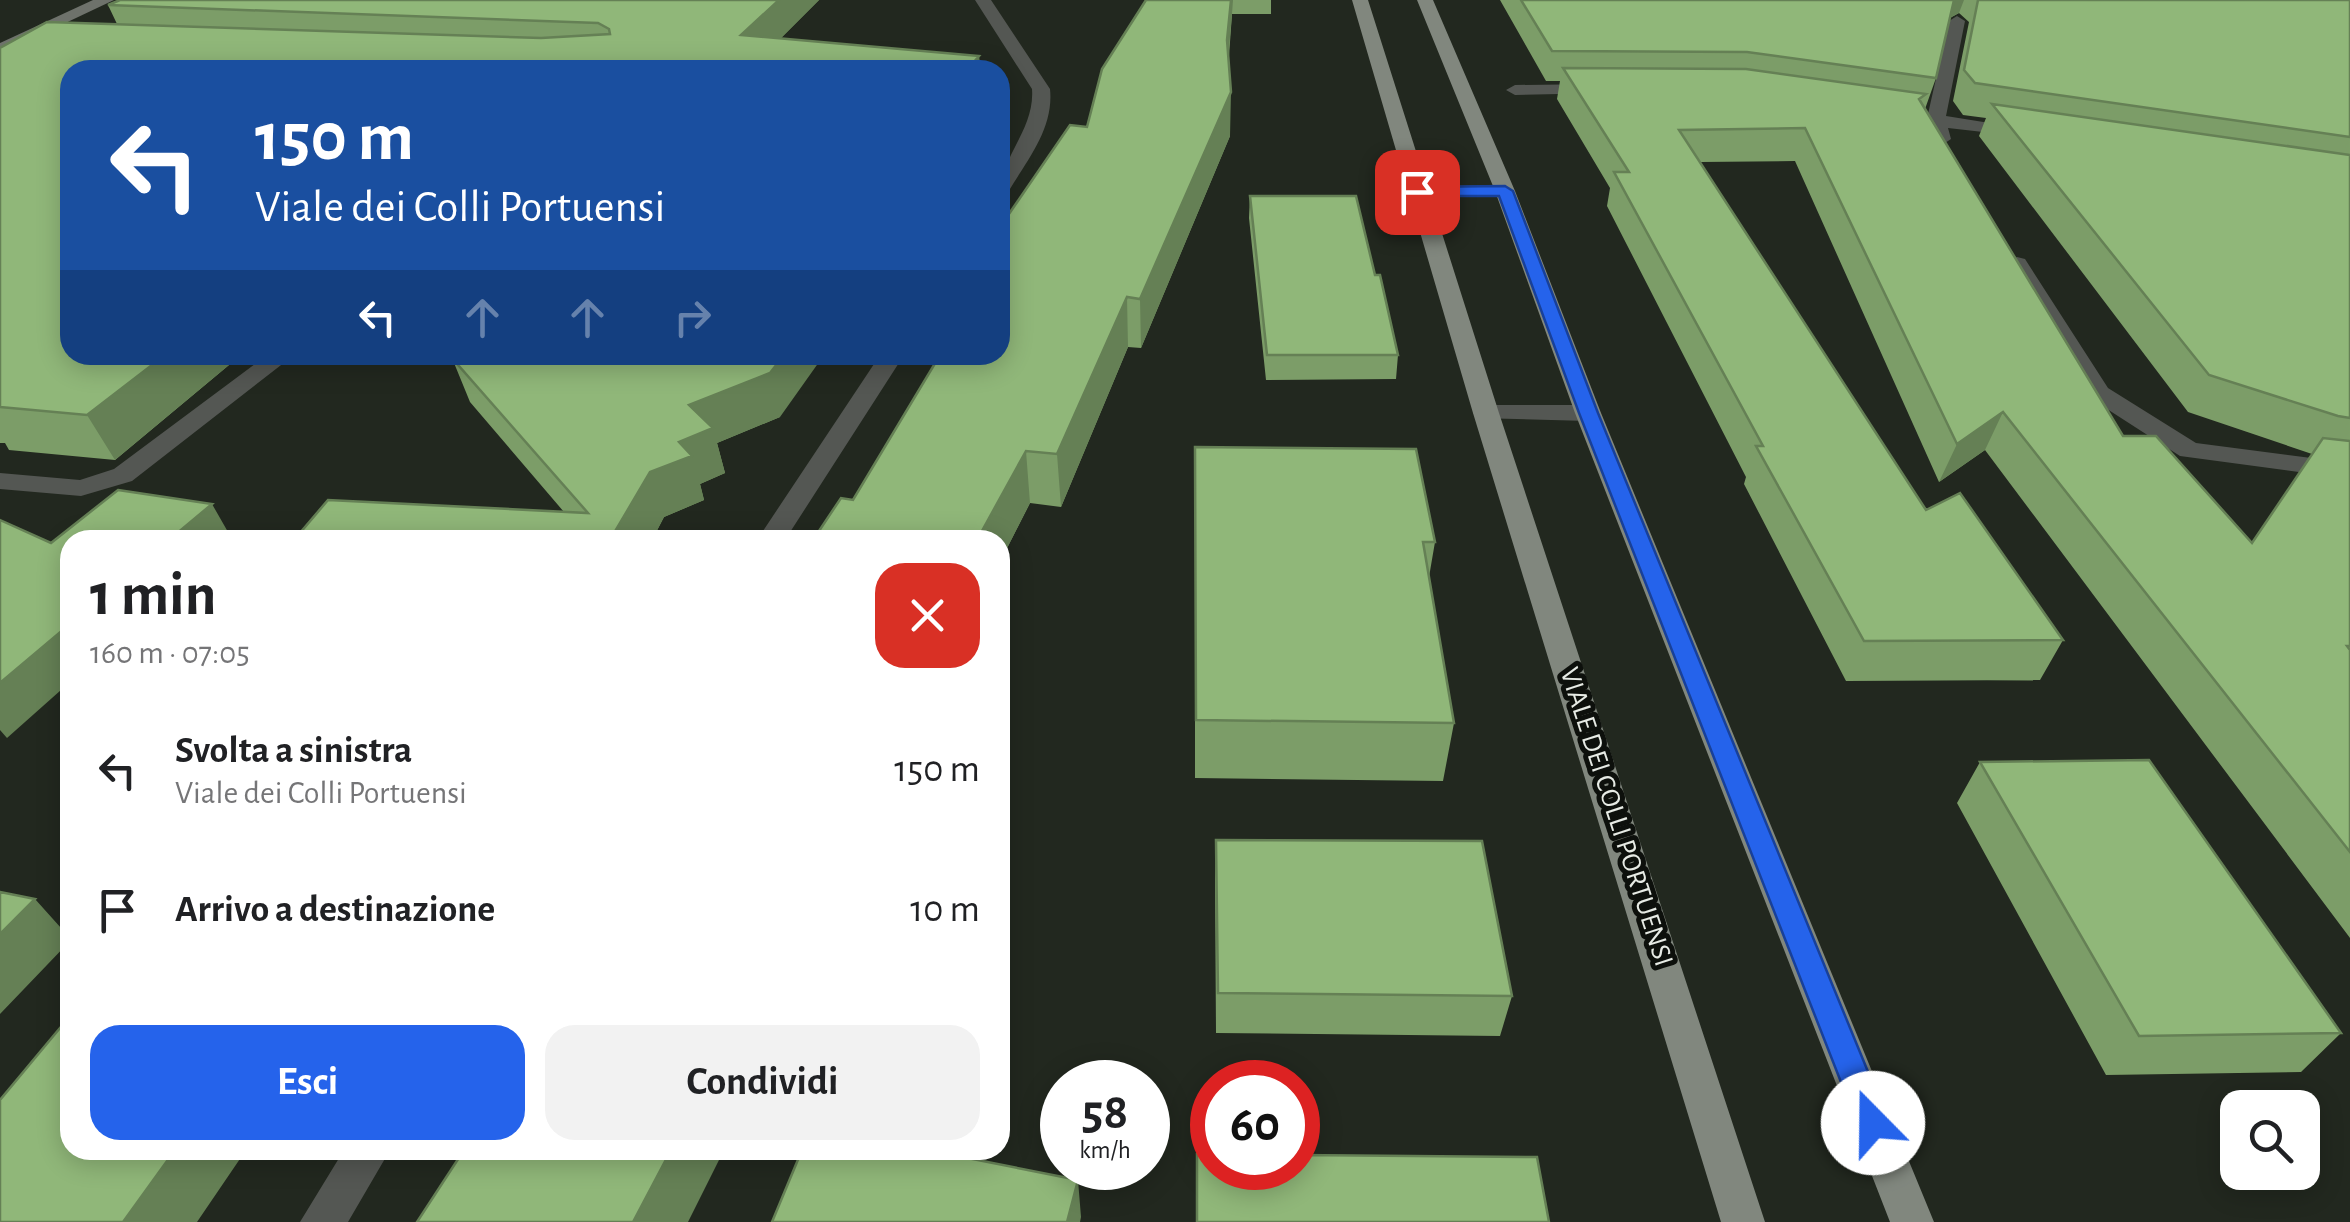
<!DOCTYPE html>
<html lang="it">
<head>
<meta charset="utf-8">
<style>
  body { margin:0; font-family:"Alegreya Sans",sans-serif; background:#f2f2f2; color:#202124; height:100vh; display:flex; flex-direction:column; font-size:38px; white-space:nowrap }
  * { box-sizing:border-box; margin:0 }
  p { font-size:32px; color:#757577 }
  .icon { flex:none; width:55px; height:55px; fill:none; stroke:currentColor; stroke-width:2; stroke-linecap:round; stroke-linejoin:round }
  .map { position:relative; flex:1; overflow:hidden }
  .side { position:absolute; left:60px; top:530px; width:950px; height:630px; display:flex; flex-direction:column; background:#fff; border-radius:30px; box-shadow:0 5px 25px #0003 }
  .side>* { flex:none }
  .hud { position:absolute; left:60px; top:60px; width:950px; height:305px; border-radius:30px; box-shadow:0 5px 25px #0003; background:#1a4fa0; color:#fff; overflow:hidden }
  .controls { position:absolute; left:2220px; top:1090px; display:grid; gap:20px }
  .controls a { display:grid; place-items:center; width:100px; height:100px; border-radius:20px; background:#fff; box-shadow:0 5px 25px #0003; font-size:50px }
  .speed { position:absolute; left:1040px; top:1060px; display:flex; gap:20px; font-size:50px; font-weight:700; text-align:center }
  .speed>* { display:grid; place-content:center; width:130px; height:130px; border-radius:50%; background:#fff; box-shadow:0 5px 25px #0003; line-height:1 }
  .speed small { font-size:25px; font-weight:400 }
  .speed .limit { border:15px solid #d22; background:#fff; color:#111 }
  .pin { position:absolute; display:grid; place-items:center; width:85px; height:85px; color:#fff; margin:-42px; border-radius:20px; box-shadow:0 5px 15px #0006 }
  .me { position:absolute; width:110px; margin:-55px; rotate:338deg; stroke-linejoin:round; filter:drop-shadow(0 0 8px #0008) }
  .turn { display:flex; align-items:center; gap:35px; height:210px; padding:0 30px; font-size:45px }
  .turn .icon { width:130px; height:130px; stroke-width:2.5 }
  .turn b { display:block; font-size:70px; line-height:85px }
  .lanes { display:flex; align-items:center; height:95px; padding:0 30px; background:#0003; justify-content:center; gap:50px; direction:ltr }
  .lanes .off { opacity:.35 }
  .round { display:grid; place-items:center; flex:none; width:105px; height:105px; border-radius:30px; background:#f2f2f2 }
  .summary { display:flex; align-items:center; justify-content:space-between; height:170px; padding:0 30px }
  h1 { font-size:60px; font-weight:600; line-height:75px }
  .primary-button { display:flex; gap:20px; margin-top:auto; padding:20px 30px }
  .primary-button a { flex:1; height:115px; border-radius:30px; background:#2563eb; color:#fff; font-size:40px; font-weight:600; line-height:115px; text-align:center }
  .primary-button a+a { background:#f2f2f2; color:#202124 }
  ul { padding:0; list-style:none }
  li { display:flex; align-items:center; gap:30px; height:140px; padding:0 30px }
  li div { flex:1 }
  li b { display:block; font-size:38px }
  li em { font-style:normal }
  .map>svg:first-child { display:block }
  .lines { fill:none; stroke-linecap:round; stroke-linejoin:round }
  .street { fill:#545753; fill-rule:evenodd }
  .secondary { fill:#6e726b; fill-rule:evenodd }
  .primary { fill:#81877e; fill-rule:evenodd }
  .wall { fill:#7c9d68; fill-rule:evenodd }
  .shaded-wall { fill:#658055 }
  .building { fill:#90b779; stroke:#658055; stroke-width:2.5 }
  .route { fill:#2563eb; stroke:#184099; stroke-width:2.5 }
  .labels { text-anchor:middle; dominant-baseline:central; stroke-width:10; stroke-linejoin:round; paint-order:stroke }
  .street-label { font-size:28px; fill:#e7ebe5; stroke:#0d100c }
</style>
</head>
<body>
<div class="map">
<svg width="2350" height="1222" viewBox="0 0 2350 1222">
  <rect width="100%" height="100%" fill="#22281f"/>
  <g class="lines">
    <!-- street -->
    <path class="street" d="M975 0H991L1050 89C1054 127 1029 158 1010 189L1000 195C1000 156 1035 130 1032 89Z
      M1957 16 1965 21 1946 116 2027 129V137L1948 128 1951 139 1942 145 1935 143 1928 125 1893 119 1884 114 1893 109 1928 114 1949 21Z
      M1599 84 1608 89 1605 93 1515 95 1506 90 1515 85Z
      M1505 185 1515 191 1512 195 1417 198 1407 192 1417 186Z
      M2017 257 2025 259 2108 388 2196 443 2350 463V479L2180 456 2090 398 2006 264Z
      M267 355H294L132 481 81 496 0 489V473L80 480 114 469Z
      M880 355H904L785 540H757Z
      M1486 405H1588L1601 413 1588 421 1477 418 1473 413Z
      M344 1150H390L348 1222H300Z"/>
    <!-- secondary -->
    <path class="secondary" d="M93 0H114L0 54V43Z"/>
    <!-- primary -->
    <path class="primary" d="M1352 0H1368L1499 413 1765 1222H1721L1473 413Z
      M1417 0H1433L1515 191 1601 413 1934 1222H1890L1575 413 1495 191Z"/>
  </g>
  <!-- wall -->
  <path class="wall" d="M120 0H819L780 39 70 70V355H241L115 460 9 450 5 443H0V48L117 24 108 5Z
    M1146 0H1271V14H1232L1229 56 1230 136 1141 348 1128 347 1061 507 1030 503 1000 562V540L853 500 1087 127Z
    M1500 0H2350V938L1985 450 1939 482 1795 161 1700 162 1926 510 2063 640 2040 680 1846 681 1744 484 1746 477 1607 206 1610 188 1557 99 1560 81H1546ZM1959 13 1969 22 1953 101 1963 115 1986 118 1979 136 2188 412 2312 454 2252 543 2123 436 1925 109 1936 78 1950 18Z
    M1250 196 1375 275 1398 355 1396 379 1266 380 1249 218Z
    M452 358 780 417 717 443 725 473 700 484 704 500 664 517 652 540H294L564 512 470 402Z
    M1195 447 1435 542 1429 577 1454 723 1443 781 1195 778Z
    M1980 762 2341 1033 2301 1072 2106 1075 1957 803Z
    M1216 840 1512 996 1500 1036 1216 1033 1215 880Z"/>
  <!-- shaded-wall -->
  <path class="shaded-wall" d="M779 0H819L749 70 741 35Z
    M1231 0H1233L1232 14 1226 82 1227 40Z
    M1953 0H1964L1959 13 1945 20Z
    M979 56 981 70H967Z
    M1231 92 1230 136 1141 348 1140 299Z
    M1127 297 1128 347 1061 507 1057 454Z
    M165 355H241L115 460 87 415Z
    M784 355H824L780 417 717 443 725 473 700 484 704 500 664 517 652 540H610L650 472 679 442 689 405Z
    M2003 412 1985 450 1939 482 1957 444Z
    M1026 451 1030 503 1000 562V540H977Z
    M212 504 232 539 230 540H169Z
    M1000 585 1006 638 1000 650Z
    M70 624V682L7 738 0 730V683Z
    M35 899 70 938V941L0 1014V934Z
    M175 1150H246L197 1222H123Z
    M671 1150H724L688 1222H633Z
    M1078 1180 1081 1217 1080 1222H1067Z"/>
  <!-- building -->
  <path class="building" d="M120 0H779L741 35 979 56 967 70H70V355H165L87 415 0 407V48L47 22 541 38 610 34 609 29 598 23 108 5Z
    M1146 0H1231L1227 40 1231 92 1140 299 1127 297 1057 454 1026 451 977 540H813L841 498 853 500 940 355H1000V227L1070 125 1087 127 1102 69Z
    M1521 0H1954L1936 78 1747 52 1552 51Z
    M1978 0H2350V137L1975 83 1964 70Z
    M1563 68 1746 69 1926 94 1919 99 2123 436H2156L2252 543 2323 438 2350 441V646H2347L2350 650V852L2003 412 1957 444 1805 128 1679 130 1926 510 1960 493 2063 640 1864 641 1756 446H1763L1614 172H1629Z
    M1992 104 2350 155V418L2338 416 2209 375Z
    M1250 196H1356L1375 275H1380L1398 355H1267Z
    M455 355H784L770 373 689 405 713 428 679 442 692 456 650 472 610 540H294L328 500 588 513 452 358Z
    M1195 447 1416 449 1435 542H1423L1454 723 1196 720Z
    M118 490 212 504 169 540H70V624L0 683V520L51 543Z
    M2149 760 2341 1033 2139 1036 1980 762Z
    M1216 840 1482 841 1512 996 1218 993Z
    M0 892 35 899 0 934Z
    M70 1016V1150H175L123 1222H0V1100Z
    M464 1150H671L633 1222H417Z
    M802 1150H927L1078 1180 1067 1222H772Z
    M1197 1154H1212V1168H1298V1155L1537 1157 1549 1222H1197Z"/>
  <!-- route -->
  <path class="route" d="M1505 186 1513 191 1598 413 1889 1123 1884 1133 1873 1138 1862 1133 1857 1123 1579 413 1499 196H1417L1410 192 1417 187Z"/>
  <g class="labels">
    <!-- street labels -->
    <g class="street-label">
      <text transform="translate(1616 817) rotate(72)">VIALE DEI COLLI PORTUENSI</text>
    </g>
  </g>
</svg>
<div class="controls">
<a><svg class="icon" aria-label="search" viewBox="0 0 24 24"><circle cx="10" cy="10" r="6"/><path d="M15 15l6 6"/></svg></a>
</div>
<div class="speed"><div>58<small>km/h</small></div><div class="limit">60</div></div>
<div class="pin" style="left:1417px;top:192px;background:#d93025"><svg class="icon" aria-label="arrive" viewBox="0 0 24 24"><path d="M6 21V4h12l-3 4 3 4H6"/></svg></div>
<svg class="me" style="left:1873px;top:1123px" viewBox="-20 -20 40 40"><circle r="19" fill="#fff"/><path d="M0-13L10 11 0 6-10 11z" fill="#2563eb"/></svg>
<div class="hud">
<div class="turn"><svg class="icon" aria-label="left" viewBox="0 0 24 24"><path d="M17 20v-9H6M10 6l-5 5 5 5"/></svg><div><b>150 m</b>Viale dei Colli Portuensi</div></div>
<div class="lanes"><svg class="icon" aria-label="left" viewBox="0 0 24 24"><path d="M17 20v-9H6M10 6l-5 5 5 5"/></svg><svg class="icon off" aria-label="ahead" viewBox="0 0 24 24"><path d="M12 20V5M6 11l6-6 6 6"/></svg><svg class="icon off" aria-label="ahead" viewBox="0 0 24 24"><path d="M12 20V5M6 11l6-6 6 6"/></svg><svg class="icon off" aria-label="right" viewBox="0 0 24 24"><path d="M7 20v-9h11M14 6l5 5-5 5"/></svg></div>
</div>
<section class="side">
<div class="summary"><div><h1>1 min</h1><p>160 m · 07:05</p></div><a class="round" style="background:#d93025;color:#fff"><svg class="icon" aria-label="close" viewBox="0 0 24 24"><path d="M6 6l12 12M18 6L6 18"/></svg></a></div>
<ul>
<li><svg class="icon" aria-label="left" viewBox="0 0 24 24"><path d="M17 20v-9H6M10 6l-5 5 5 5"/></svg><div><b>Svolta a sinistra</b><p>Viale dei Colli Portuensi</p></div><em>150 m</em></li>
<li><svg class="icon" aria-label="arrive" viewBox="0 0 24 24"><path d="M6 21V4h12l-3 4 3 4H6"/></svg><div><b>Arrivo a destinazione</b></div><em>10 m</em></li>
</ul>
<div class="primary-button"><a>Esci</a><a>Condividi</a></div>
</section>
</div>
</body>
</html>
